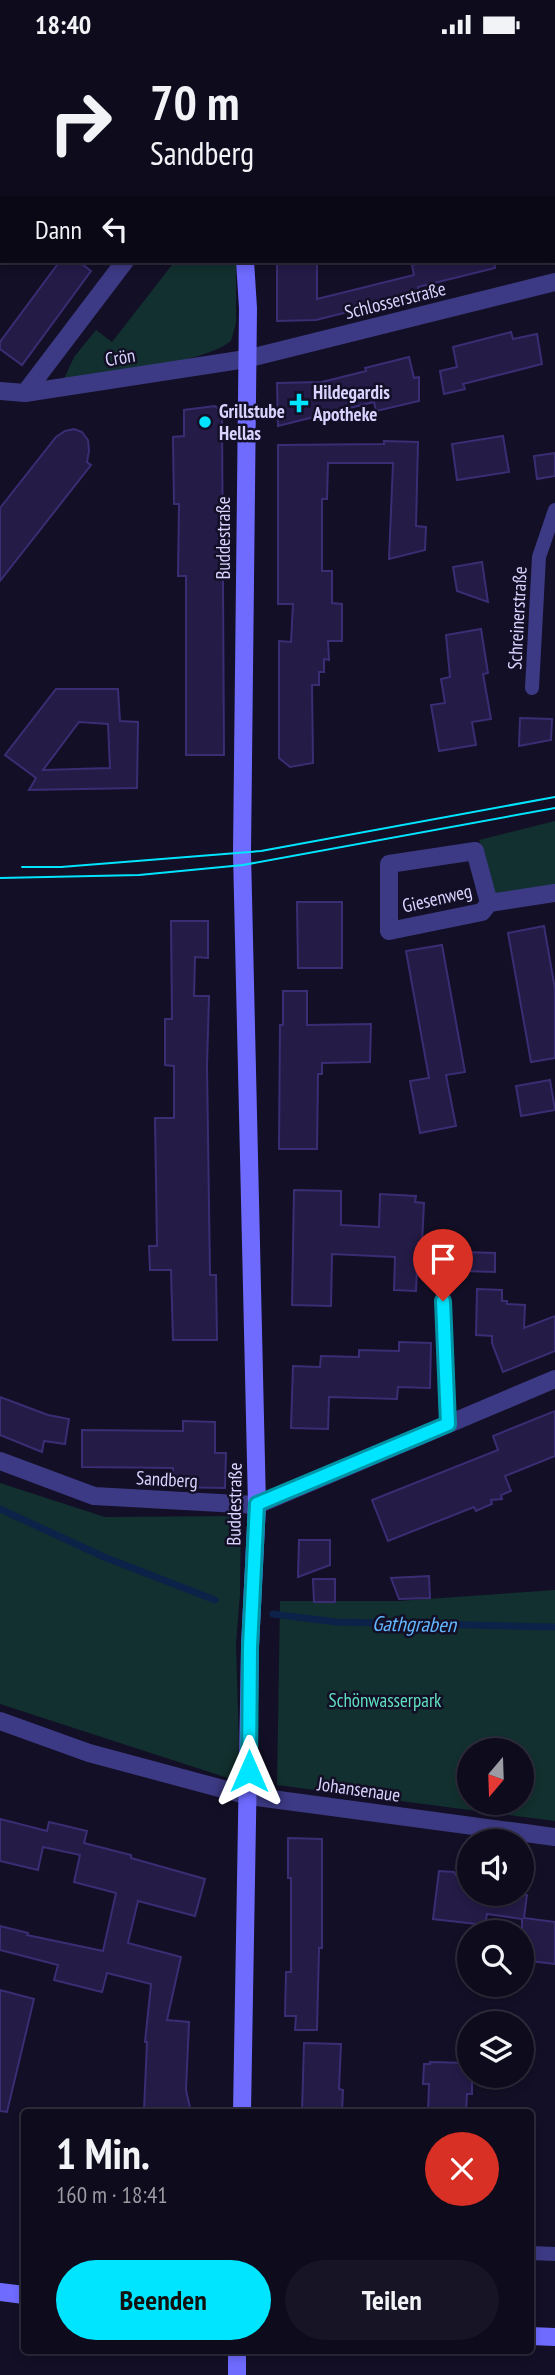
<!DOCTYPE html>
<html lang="de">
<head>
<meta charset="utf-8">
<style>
  body { margin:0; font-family:"PT Sans Narrow",sans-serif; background:#171425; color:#f1f3f6; height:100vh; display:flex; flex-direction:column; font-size:26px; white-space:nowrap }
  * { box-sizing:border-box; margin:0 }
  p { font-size:23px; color:#9b9ba3 }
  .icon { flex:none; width:38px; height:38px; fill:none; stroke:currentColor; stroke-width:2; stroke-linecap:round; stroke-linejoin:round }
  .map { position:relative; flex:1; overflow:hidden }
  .panel { position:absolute; left:21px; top:2060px; width:513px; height:245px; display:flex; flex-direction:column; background:#0e0b1c; border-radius:7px; box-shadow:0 4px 10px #0003,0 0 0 2px #2e2b3b }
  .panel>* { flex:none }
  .hud { position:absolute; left:0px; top:0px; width:556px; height:214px; box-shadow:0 4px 10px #0003,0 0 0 2px #2e2b3b; background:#0e0b1c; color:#f1f3f6; overflow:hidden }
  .needle { width:46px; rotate:199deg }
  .tools { position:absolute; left:457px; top:1689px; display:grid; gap:14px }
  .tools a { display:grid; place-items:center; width:77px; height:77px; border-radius:50%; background:#0e0b1c; box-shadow:0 4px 10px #0003,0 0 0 2px #2e2b3b; font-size:35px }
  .pin { position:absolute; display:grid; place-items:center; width:60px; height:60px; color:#fff; margin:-72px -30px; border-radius:50% 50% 50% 0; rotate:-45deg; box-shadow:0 0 7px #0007 }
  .pin .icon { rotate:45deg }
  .me { position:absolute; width:77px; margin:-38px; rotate:0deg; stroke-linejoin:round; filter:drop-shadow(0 0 5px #0008) }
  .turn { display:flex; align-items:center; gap:24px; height:147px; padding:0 35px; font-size:32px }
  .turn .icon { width:91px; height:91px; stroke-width:2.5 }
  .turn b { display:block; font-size:49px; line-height:60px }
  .then { display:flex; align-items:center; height:66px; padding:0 35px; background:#0003; gap:14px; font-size:26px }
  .round { display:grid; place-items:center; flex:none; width:74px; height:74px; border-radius:37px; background:#171425 }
  .summary { display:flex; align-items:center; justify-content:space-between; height:119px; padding:0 35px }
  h1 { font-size:42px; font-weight:600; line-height:52px }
  .action { display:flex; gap:14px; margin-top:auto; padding:14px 35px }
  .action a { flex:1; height:80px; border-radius:42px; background:#00e5ff; color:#111; font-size:28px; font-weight:600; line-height:80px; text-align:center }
  .action a+a { background:#171425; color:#f1f3f6 }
  .status { display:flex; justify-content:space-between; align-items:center; height:49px; padding:0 35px; background:#0e0b1c; direction:ltr }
  .status svg { height:19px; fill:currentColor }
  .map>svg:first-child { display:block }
  .green { fill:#12302f; fill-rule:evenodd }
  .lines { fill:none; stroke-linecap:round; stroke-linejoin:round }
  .stream { stroke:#0c2248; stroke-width:7 }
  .building { fill:#241b47; stroke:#3b2d73; stroke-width:2; fill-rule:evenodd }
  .service { stroke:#3d3a85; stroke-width:14 }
  .minor { stroke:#3d3a85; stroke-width:18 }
  .secondary { stroke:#6f6bff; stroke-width:18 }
  .tram { stroke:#00e5ff; stroke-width:2 }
  .route-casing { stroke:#0095a6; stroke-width:18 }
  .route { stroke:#00e5ff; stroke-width:12 }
  .poi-dot { fill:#00e5ff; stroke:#130f26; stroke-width:2.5 }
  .labels { text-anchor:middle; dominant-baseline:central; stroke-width:5; stroke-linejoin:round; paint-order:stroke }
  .street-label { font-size:19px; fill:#d9d4ff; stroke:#130f26 }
  .poi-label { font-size:19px; font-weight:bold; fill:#d9d4ff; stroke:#130f26; text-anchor:start }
  .park-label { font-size:19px; fill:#5fe0c0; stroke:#130f26 }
  .water-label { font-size:21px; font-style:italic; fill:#62b6ff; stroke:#130f26 }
</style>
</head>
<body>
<div class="status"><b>18:40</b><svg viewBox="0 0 49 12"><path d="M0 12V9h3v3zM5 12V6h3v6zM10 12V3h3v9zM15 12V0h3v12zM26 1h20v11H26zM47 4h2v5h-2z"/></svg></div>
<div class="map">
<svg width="555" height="2326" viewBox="0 0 555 2326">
  <rect width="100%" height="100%" fill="#130f26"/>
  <!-- green -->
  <path class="green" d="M175 212H236V274L231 292C205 314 101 326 64 330L74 308 96 281 112 293Z
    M555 772V838L495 848 479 791Z
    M0 1434 105 1468 241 1467 240 1545 236 1595 240 1733 0 1655Z
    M555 1541V1772L277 1736 280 1552H398ZM469 1701H522V1754H469Z"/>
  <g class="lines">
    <!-- stream -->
    <path class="stream" d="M0 1460 104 1508 215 1551
      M273 1565 336 1573 555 1578"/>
  </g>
  <!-- building -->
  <path class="building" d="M60 212H78L91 222 22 316 0 300V293Z
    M277 212H317V250L414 226 412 216 417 215 416 212H494L495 219 418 238 419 245 316 271 277 272Z
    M511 283 513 290 537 285 542 315 463 335 465 340 444 345 440 322 457 318 453 298Z
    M409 308 414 329 419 328V352L376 362 374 353 278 377 277 334 322 333 366 322 365 319Z
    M215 357 222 363 224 706H186V527H178L179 455H174L173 388 184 387V361Z
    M74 380 82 383 88 391 89 402 87 413 91 416 0 532V459L56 388 65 382Z
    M503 387 509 423 457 431 452 395Z
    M384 392 418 393 416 477 426 478 425 501 389 510 393 414H328L327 450H322V522H332V554L342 555V592H328L329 611 324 610V623H319V636H312L313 714 290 718 279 709V592L291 593 293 555H278V396L384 395Z
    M555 404V427L537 430 534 407Z
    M482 513 488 553 457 542 453 518Z
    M481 580 488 624 483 625 491 670 472 673 476 696 439 702 431 656 445 654 441 630 450 628 446 586Z
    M56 640H118L120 672 138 673 137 739 29 741 36 729 5 706ZM79 673 108 675 110 719 43 721Z
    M520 669 552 670 551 691 519 697Z
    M297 853H342V919H298Z
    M171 872H208V909L195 908 194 947H209L207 1017 210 1226H216L217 1291H173L171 1221H150L149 1197H157L155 1069H174V1017L165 1016V970H172Z
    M544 877 555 940V1009L531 1013 508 884Z
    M442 896 465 1023 446 1026 456 1077 420 1084 410 1032 429 1029 406 902Z
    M283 942H307V976L371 975 370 1013 322 1014V1025H318L317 1100H279L280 976H283Z
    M550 1031 555 1061 521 1067 516 1037Z
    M294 1141 341 1142V1176L379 1178 380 1145 416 1147 415 1153 424 1154 422 1194H418L416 1242 394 1241 395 1208 332 1205 331 1257 292 1256Z
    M464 1203 495 1204V1223L464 1222Z
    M477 1240 502 1241V1252H507V1255L525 1256 524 1279 555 1267V1302L503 1323 492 1294V1287L476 1286Z
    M399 1293 431 1294 430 1339 398 1338 397 1350 329 1348 328 1380 291 1379 293 1317 320 1318 321 1307 359 1308V1301L399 1302Z
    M0 1348 48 1366 69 1370 65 1395 44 1392 42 1403 0 1386Z
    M555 1362V1407L505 1427 511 1442 501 1446 502 1450 491 1451 492 1455 476 1462 474 1458 388 1492 372 1451 498 1401 493 1387Z
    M183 1372 215 1373V1404H226L225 1439 173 1438V1419L82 1418V1381L183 1382Z
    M299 1491H330V1516L298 1528Z
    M429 1527 430 1549 399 1550 391 1529Z
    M313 1530H335V1553H314Z
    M0 1770 47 1782 49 1773 87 1782 84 1794 131 1806V1809L205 1830 195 1867 138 1852 128 1894 181 1908 167 1971 189 1973 186 2041 191 2063H146L144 2061 147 1993H145L151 1935 107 1924 102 1943 54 1931 58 1916 0 1901V1877L28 1884 27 1886 103 1902 116 1844 74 1833 80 1806 43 1798 38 1821 0 1812Z
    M288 1789 322 1790V1899H319L317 1981H295L296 1967H285L286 1923H291V1829H288Z
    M439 1822 454 1823 467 1844 527 1846 524 1869 555 1873V1915L522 1911V1870L487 1865 485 1876 433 1870Z
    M0 1941 34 1950 7 2063 0 2062Z
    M304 1994 341 1995 339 2040 343 2041 342 2063H302Z
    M430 2013 469 2014V2026H472V2045H467L466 2063H428L429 2035H423L424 2015H430Z"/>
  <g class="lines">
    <!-- service -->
    <path class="service" d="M532 639 539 508 555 461
      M443 1252 448 1375
      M530 2204 555 2205"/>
    <!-- minor -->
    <path class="minor" d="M267 2 268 0
      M0 37H2
      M0 342 25 344 246 310 555 233
      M25 344 125 212
      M475 802 489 854 482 863 389 882V815Z
      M489 854 555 844
      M0 1412 94 1447 257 1456 555 1330
      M0 1672 89 1704 249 1747 555 1788"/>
    <!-- secondary -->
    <path class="secondary" d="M237 0V2
      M242 2063 250 1598 257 1456 242 804 248 259 245 212
      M0 2243 24 2246
      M530 2287 555 2288
      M237 2326V2301"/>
    <!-- tram -->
    <path class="tram" d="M22 818H61L261 802 555 748
      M0 829 139 826 243 816 555 759"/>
  </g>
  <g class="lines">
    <defs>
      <path id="route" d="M249 1722 250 1598 257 1455 448 1375 443 1252"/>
    </defs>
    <!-- route casing -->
    <use href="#route" class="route-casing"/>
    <!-- route -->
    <use href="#route" class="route"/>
  </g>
  <!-- markers -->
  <g class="poi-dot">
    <path d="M295.5 343.5h7v7h7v7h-7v7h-7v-7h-7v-7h7z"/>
    <circle cx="205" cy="373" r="7"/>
  </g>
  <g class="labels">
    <!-- street labels -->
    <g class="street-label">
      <text transform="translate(395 251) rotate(-14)">Schlosserstraße</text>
      <text transform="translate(120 308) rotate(-9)">Crön</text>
      <text transform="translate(223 489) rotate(-90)">Buddestraße</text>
      <text transform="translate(517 569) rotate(-87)">Schreinerstraße</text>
      <text transform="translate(437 849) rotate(-13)">Giesenweg</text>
      <text transform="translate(167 1430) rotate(3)">Sandberg</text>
      <text transform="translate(234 1455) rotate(-89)">Buddestraße</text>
      <text transform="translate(359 1740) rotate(8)">Johansenaue</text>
    </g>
    <!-- poi labels -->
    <g class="poi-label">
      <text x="313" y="343">Hildegardis<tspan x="313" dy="22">Apotheke</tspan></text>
      <text x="219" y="362">Grillstube<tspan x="219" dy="22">Hellas</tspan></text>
    </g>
    <!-- park labels -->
    <g class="park-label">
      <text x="385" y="1651">Schönwasserpark</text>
    </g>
    <!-- water labels -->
    <g class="water-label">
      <text transform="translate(414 1575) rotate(1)">Gathgraben</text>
    </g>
  </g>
</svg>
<div class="tools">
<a><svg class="needle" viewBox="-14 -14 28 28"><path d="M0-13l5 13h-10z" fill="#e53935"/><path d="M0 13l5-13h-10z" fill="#9b9ba3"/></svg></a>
<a><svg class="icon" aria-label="sound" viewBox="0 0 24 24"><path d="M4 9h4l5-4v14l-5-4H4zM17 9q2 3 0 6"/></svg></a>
<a><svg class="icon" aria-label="search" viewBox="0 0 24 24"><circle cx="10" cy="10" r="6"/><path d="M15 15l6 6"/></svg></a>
<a><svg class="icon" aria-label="layers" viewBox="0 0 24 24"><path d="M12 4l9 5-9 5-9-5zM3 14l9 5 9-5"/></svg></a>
</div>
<div class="pin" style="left:443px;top:1252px;background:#d93025"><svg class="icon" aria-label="arrive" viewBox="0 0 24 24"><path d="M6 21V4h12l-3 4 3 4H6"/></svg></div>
<svg class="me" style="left:249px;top:1722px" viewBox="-20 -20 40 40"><path d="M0-17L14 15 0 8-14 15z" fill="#00e5ff" stroke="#fff" stroke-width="4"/></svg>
<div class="hud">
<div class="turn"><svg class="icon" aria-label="right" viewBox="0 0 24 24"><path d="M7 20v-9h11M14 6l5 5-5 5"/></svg><div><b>70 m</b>Sandberg</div></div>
<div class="then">Dann<svg class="icon" aria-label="left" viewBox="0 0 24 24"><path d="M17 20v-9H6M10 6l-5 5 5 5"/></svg></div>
</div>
<section class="panel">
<div class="summary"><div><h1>1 Min.</h1><p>160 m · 18:41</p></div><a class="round" style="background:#d93025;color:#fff"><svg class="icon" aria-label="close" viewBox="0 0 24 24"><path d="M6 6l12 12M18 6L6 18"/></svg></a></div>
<div class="action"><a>Beenden</a><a>Teilen</a></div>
</section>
</div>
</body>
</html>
